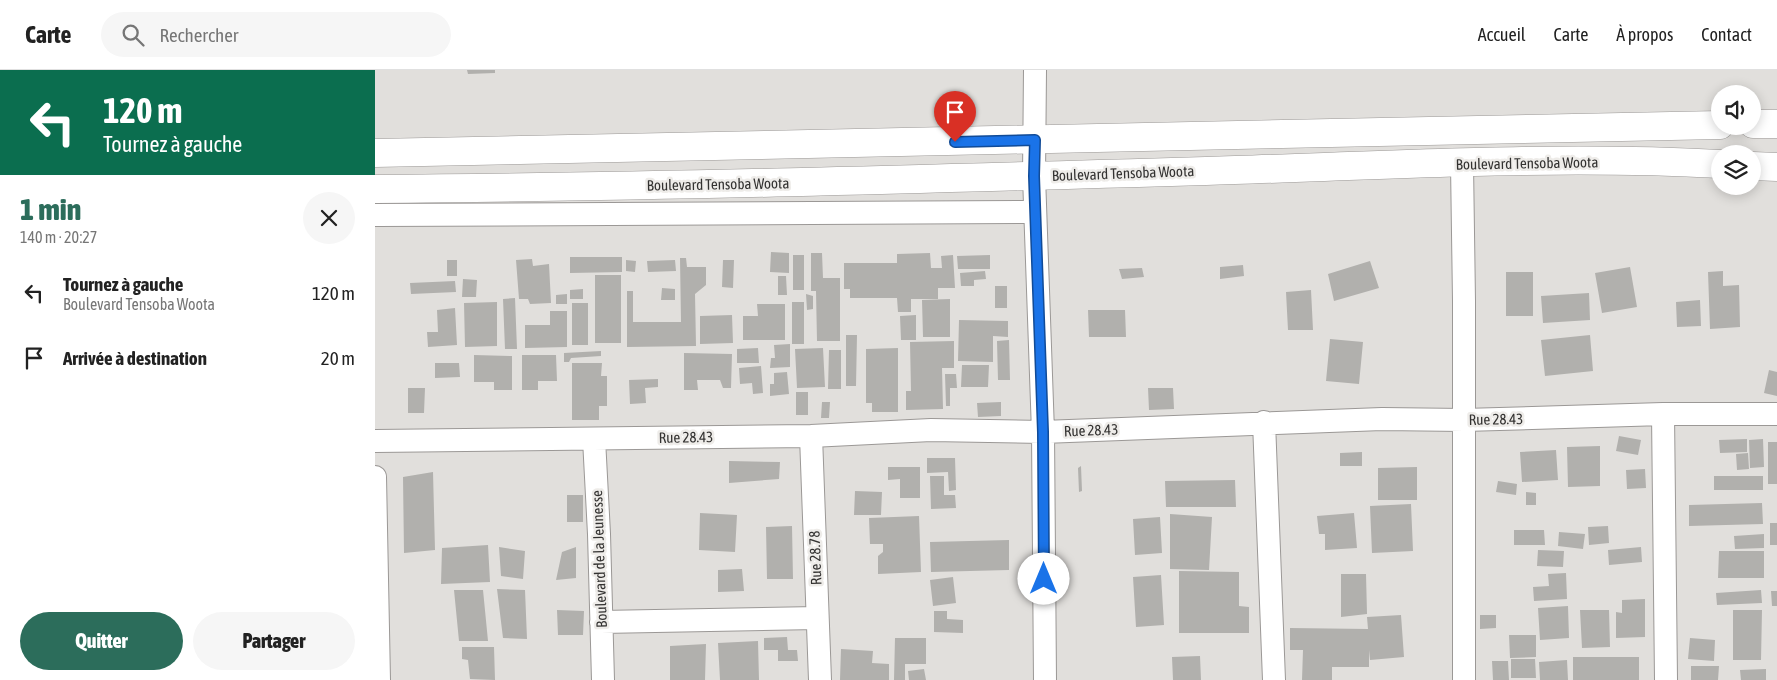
<!DOCTYPE html>
<html lang="fr">
<head>
<meta charset="utf-8">
<style>
  body { margin:0; font-family:"Asap Condensed",sans-serif; background:#f6f6f6; color:#222; height:100vh; display:flex; flex-direction:column; font-size:19px; white-space:nowrap }
  * { box-sizing:border-box; margin:0 }
  p { font-size:16px; color:#767676 }
  .icon { flex:none; width:28px; height:28px; fill:none; stroke:currentColor; stroke-width:2; stroke-linecap:round; stroke-linejoin:round }
  .map { position:relative; flex:1; overflow:hidden }
  .drawer { display:flex; flex-direction:column; background:#fff; width:375px }
  .drawer>* { flex:none }
  .top-card { background:#0b6e4f; color:#fff; overflow:hidden }
  .controls { position:absolute; left:1336px; top:15px; display:grid; gap:10px }
  .controls a { display:grid; place-items:center; width:50px; height:50px; border-radius:50%; background:#fff; box-shadow:0 2px 12px #0003; font-size:25px }
  .pin { position:absolute; display:grid; place-items:center; width:42px; height:42px; color:#fff; margin:-51px -21px; border-radius:50% 50% 50% 0; rotate:-45deg; box-shadow:0 0 5px #0007 }
  .pin .icon { rotate:45deg }
  .me { position:absolute; width:55px; margin:-28px; rotate:0deg; stroke-linejoin:round; filter:drop-shadow(0 0 4px #0008) }
  .turn { display:flex; align-items:center; gap:18px; height:105px; padding:0 20px; font-size:22px }
  .turn .icon { width:65px; height:65px; stroke-width:2.5 }
  .turn b { display:block; font-size:35px; line-height:42px }
  .round { display:grid; place-items:center; flex:none; width:52px; height:52px; border-radius:26px; background:#f6f6f6 }
  .overview { display:flex; align-items:center; justify-content:space-between; height:85px; padding:0 20px }
  h1 { font-size:30px; font-weight:800; line-height:38px; color:#2c6d5b }
  .action { display:flex; gap:10px; margin-top:auto; padding:10px 20px }
  .action a { flex:1; height:58px; border-radius:30px; background:#2c6d5b; color:#fff; font-size:20px; font-weight:800; line-height:58px; text-align:center }
  .action a+a { background:#f6f6f6; color:#222 }
  ul { padding:0; list-style:none }
  li { display:flex; align-items:center; gap:15px; height:65px; padding:0 20px }
  li div { flex:1 }
  li b { display:block; font-size:19px }
  li em { font-style:normal }
  header { display:flex; align-items:center; gap:30px; box-sizing:border-box; height:70px; padding:0 25px; background:#fff; border-bottom:1px solid #e0e0e0 }
  header strong { font-size:24px }
  nav { display:flex; gap:28px; margin-inline-start:auto; font-size:18px }
  .search { width:350px; height:45px; background:#f6f6f6; display:flex; align-items:center; gap:12px; box-sizing:border-box; padding:0 18px; border-radius:28px; color:#767676; font-size:19px }
  main { display:flex; flex:1; min-height:0 }
  .map>svg:first-child { display:block }
  .building { fill:#b1b0ad }
  .lines { fill:none; stroke-linecap:round; stroke-linejoin:round }
  .street-casing { stroke:#9b9896; stroke-width:24 }
  .primary-casing { stroke:#9b9896; stroke-width:29 }
  .street { stroke:#fff; stroke-width:22 }
  .primary { stroke:#fff; stroke-width:28 }
  .route-casing { stroke:#114b97; stroke-width:12 }
  .route { stroke:#1a73e8; stroke-width:9 }
  .labels { text-anchor:middle; dominant-baseline:central; stroke-width:5; stroke-linejoin:round; paint-order:stroke }
  .street-label { font-size:15px; fill:#333231; stroke:#eeece9 }
</style>
</head>
<body>
<header>
<strong>Carte</strong>
<div class="search"><svg class="icon" aria-label="search" viewBox="0 0 24 24"><circle cx="10" cy="10" r="6"/><path d="M15 15l6 6"/></svg>Rechercher</div>
<nav><a>Accueil</a><a>Carte</a><a>À propos</a><a>Contact</a></nav>
</header>
<main>
<section class="drawer">
<div class="top-card">
<div class="turn"><svg class="icon" aria-label="left" viewBox="0 0 24 24"><path d="M17 20v-9H6M10 6l-5 5 5 5"/></svg><div><b>120 m</b>Tournez à gauche</div></div>
</div>
<div class="overview"><div><h1>1 min</h1><p>140 m · 20:27</p></div><a class="round"><svg class="icon" aria-label="close" viewBox="0 0 24 24"><path d="M6 6l12 12M18 6L6 18"/></svg></a></div>
<ul>
<li><svg class="icon" aria-label="left" viewBox="0 0 24 24"><path d="M17 20v-9H6M10 6l-5 5 5 5"/></svg><div><b>Tournez à gauche</b><p>Boulevard Tensoba Woota</p></div><em>120 m</em></li>
<li><svg class="icon" aria-label="arrive" viewBox="0 0 24 24"><path d="M6 21V4h12l-3 4 3 4H6"/></svg><div><b>Arrivée à destination</b></div><em>20 m</em></li>
</ul>
<div class="action"><a>Quitter</a><a>Partager</a></div>
</section>
<div class="map">
<svg width="1402" height="610" viewBox="0 0 1402 610">
  <rect width="100%" height="100%" fill="#e1dfdc"/>
  <!-- building -->
  <path class="building" d="M92 0H120V3L93 4Z
    M396 182 414 183V203L395 202Z
    M436 183H447L448 208H465V271H442L441 221H436Z
    M555 183 556 198H567L566 186 578 185 580 218H563V229H536V242H523L522 228H475V219H469V193H522V184Z
    M418 185H429V220H418Z
    M615 185V199H583L582 186Z
    M195 187H247V202L195 203Z
    M305 188H311L312 197H331V215L320 224 321 276 252 277V221H258V252H306Z
    M157 189 158 196 174 194 176 233 155 234 153 229H144L141 190Z
    M72 190H82V206H72Z
    M251 190 261 191 260 202 251 201Z
    M300 190 301 201 273 202 272 191Z
    M348 190H359L358 218 347 217Z
    M995 191 1004 218 959 231 953 204Z
    M868 195 869 206 845 209V197Z
    M1255 197 1262 237 1227 243 1220 203Z
    M767 198 769 207 747 209 744 199Z
    M610 201 611 209 599 210V216H586L585 203Z
    M1348 201V216L1364 215 1365 257 1335 259 1333 202Z
    M1131 202H1158V246H1131Z
    M220 205H246V273H220Z
    M403 206H411L412 225H403Z
    M88 209 102 210 101 227H87Z
    M80 211 81 222 36 224 35 213Z
    M620 216H632V238H620Z
    M287 218 300 219V230H286Z
    M208 219V229H195V220Z
    M936 220 938 260H913L911 222Z
    M1214 223 1215 250 1168 253 1166 226Z
    M192 224V234H181V225Z
    M431 224 438 226V239L432 240Z
    M140 228 142 279H130L128 229Z
    M575 229V267H548L547 230Z
    M1325 230 1326 256 1302 257 1301 232Z
    M122 232V276L90 277 89 233Z
    M417 232H429V274H417Z
    M197 233H213V275H197Z
    M382 234H410V270H368V246H383Z
    M80 238 82 275 53 277 52 262H63L62 240Z
    M713 240H750L751 267H714Z
    M175 241H192V277L150 278V255H175Z
    M357 245 358 273 325 274V246Z
    M541 245V270H526L525 246Z
    M584 250 633 251V267L618 266V292L583 291Z
    M471 265H482L481 316H471Z
    M1215 265 1218 301 1170 306 1166 270Z
    M955 269 988 272 984 314 951 311Z
    M634 270 635 310H623L622 271Z
    M579 271V298H567L568 339 531 340V321H536L535 272Z
    M415 274V297L395 298 396 288H400L399 275Z
    M383 278 384 293H362V279Z
    M448 278 450 317 422 318 420 279Z
    M523 278V342H497V333H491V279Z
    M454 280H466V319H453Z
    M226 281V286L196 288 194 292H189V283Z
    M309 283 357 284 356 318H348L345 310H322L323 320H309Z
    M99 285 137 286V320H119V312H99Z
    M147 285H181L182 311H163V320H147Z
    M60 293H84L85 307 60 308Z
    M197 293H227L226 306H232V336H224V350H197Z
    M587 295H614L613 317H586Z
    M386 296 388 323 378 324 377 313 365 314 364 298Z
    M1394 300 1402 302V326L1389 323Z
    M412 302 414 324 395 326V314H399V303Z
    M570 304H581L582 318H575V336H571Z
    M283 309V317L270 318 271 333 255 334 254 310Z
    M33 318H50L49 343H33Z
    M773 318H798L799 339 774 340Z
    M421 322H433V345H421Z
    M447 332H455L454 348H446Z
    M626 332V346L603 347 602 333Z
    M1244 366 1266 370 1263 385 1241 381Z
    M1372 369V382L1345 383 1344 370Z
    M1388 369 1389 397 1375 398 1374 370Z
    M1393 372H1402V414H1393Z
    M1225 376V416L1193 417 1192 377Z
    M1181 380 1183 410 1147 412 1145 382Z
    M987 382V396H965V383Z
    M1373 383 1374 399 1362 400 1361 384Z
    M552 388H580L581 420 574 421 573 402 552 403Z
    M354 391 405 392 404 409 354 413Z
    M706 396 707 421 704 422 703 398Z
    M513 397H545V428H525V409L513 410Z
    M1042 397V430H1003V398Z
    M1270 399 1271 418 1252 419 1251 400Z
    M58 402 60 480 29 483 28 407Z
    M555 406H569V425H580L581 438 556 439Z
    M1339 406H1388V420H1339Z
    M860 410 861 437H791L790 411Z
    M1123 411 1142 414 1141 425 1121 422Z
    M480 421 507 422 506 445H479Z
    M1151 422 1161 423V435H1151Z
    M192 425H208V452H192Z
    M1387 433 1388 454 1314 456V435Z
    M1036 434 1038 481 997 483 995 436Z
    M325 443 362 445 360 482 324 480Z
    M979 443 982 478 950 480V464H944L942 446Z
    M795 444 837 447 834 500 795 499Z
    M544 446 546 502 503 504V486L508 482V474H495L494 448Z
    M785 447 787 483 760 485 758 449Z
    M1395 453H1402V475H1395Z
    M417 456 418 509H392L391 457Z
    M1233 456 1234 473 1214 475 1213 457Z
    M1139 460H1169L1170 475H1139Z
    M1184 462 1210 464 1208 479 1183 476Z
    M1389 464V478L1360 479 1359 466Z
    M634 470V500L556 502 555 472Z
    M113 475 115 512 66 514 67 478Z
    M124 477 150 481 148 509 126 506Z
    M201 477V508L181 510 187 482Z
    M1266 477 1267 492 1234 495 1233 480Z
    M1163 480 1189 481 1188 497 1162 496Z
    M1344 481H1389V508H1343Z
    M367 499 369 521 343 522V500Z
    M804 501 864 502V536L874 537V563H804Z
    M1191 503 1192 529 1159 531 1158 517 1174 516 1173 504Z
    M966 504H991L992 544 966 547Z
    M786 505 789 555 761 557 758 507Z
    M578 507 581 533 558 536 555 510Z
    M122 519 150 520 152 569 128 568Z
    M79 520H108L113 571H84Z
    M1386 520 1387 533 1342 535 1341 523Z
    M1396 521H1402V536H1397Z
    M1270 529V567L1241 568V542L1247 543V530Z
    M1193 536 1194 568 1165 570 1163 538Z
    M182 540 209 541 208 565H183Z
    M1205 540H1234L1235 577 1207 578Z
    M1358 540H1387L1386 590H1358Z
    M559 541H572V549L588 550V563L559 562Z
    M1026 545 1029 587 995 590 994 580V597H957V610H927L928 580H915V558L993 559 992 547Z
    M1105 545H1121V558L1105 559Z
    M1134 565H1161V587L1135 588Z
    M412 567 413 580H422L423 591H403V580H389V568Z
    M520 568H551V594H530V610H519Z
    M1315 568 1340 570 1339 591 1313 589Z
    M383 571 384 610H345L343 573Z
    M331 574 330 610H295V576Z
    M87 577H119L120 610 95 609 93 590 87 589Z
    M466 579 498 581 497 593 514 594V610H465Z
    M825 586 826 610H798L797 587Z
    M1198 587H1264V610H1198Z
    M1136 589H1160L1161 608H1136Z
    M1192 590 1193 610H1165L1164 592Z
    M1117 591H1133L1134 610H1118Z
    M1316 596H1344L1343 610H1316Z
    M549 599 551 610H534L533 601Z
    M1391 599V610H1366L1365 600Z"/>
  <g class="lines">
    <defs>
      <path id="street" d="M660 0 659 106 668 362 670 610
        M1087 94 1089 231V610
        M0 145 660 142
        M1288 344 1291 610
        M889 352 899 610
        M436 366 445 610
        M219 369 224 464 228 610
        M0 371 436 366 556 360 668 362 1007 349 1089 350 1288 344H1402
        M0 407 4 610
        M226 552 442 548"/>
      <path id="primary" d="M1378 54H1402
        M0 83 1345 55
        M1378 96 1402 97
        M0 119C277 117 554 109 831 101 1002 96 1174 85 1345 94"/>
    </defs>
    <!-- street casing -->
    <use href="#street" class="street-casing"/>
    <!-- primary casing -->
    <use href="#primary" class="primary-casing"/>
    <!-- street -->
    <use href="#street" class="street"/>
    <!-- primary -->
    <use href="#primary" class="primary"/>
  </g>
  <g class="lines">
    <defs>
      <path id="route" d="M580 72 660 70 659 106 668 362 669 509"/>
    </defs>
    <!-- route casing -->
    <use href="#route" class="route-casing"/>
    <!-- route -->
    <use href="#route" class="route"/>
  </g>
  <g class="labels">
    <!-- street labels -->
    <g class="street-label">
      <text transform="translate(1152 93) rotate(-1)">Boulevard Tensoba Woota</text>
      <text transform="translate(748 103) rotate(-2)">Boulevard Tensoba Woota</text>
      <text transform="translate(343 114) rotate(-1)">Boulevard Tensoba Woota</text>
      <text transform="translate(1121 349) rotate(-1)">Rue 28.43</text>
      <text transform="translate(716 360) rotate(-2)">Rue 28.43</text>
      <text transform="translate(311 367) rotate(-1)">Rue 28.43</text>
      <text transform="translate(440 488) rotate(-92)">Rue 28.78</text>
      <text transform="translate(224 489) rotate(-92)">Boulevard de la Jeunesse</text>
    </g>
  </g>
</svg>
<div class="controls">
<a><svg class="icon" aria-label="sound" viewBox="0 0 24 24"><path d="M4 9h4l5-4v14l-5-4H4zM17 9q2 3 0 6"/></svg></a>
<a><svg class="icon" aria-label="layers" viewBox="0 0 24 24"><path d="M12 4l9 5-9 5-9-5zM3 14l9 5 9-5"/></svg></a>
</div>
<div class="pin" style="left:580px;top:72px;background:#d93025"><svg class="icon" aria-label="arrive" viewBox="0 0 24 24"><path d="M6 21V4h12l-3 4 3 4H6"/></svg></div>
<svg class="me" style="left:669px;top:509px" viewBox="-20 -20 40 40"><circle r="19" fill="#fff"/><path d="M0-13L10 11 0 6-10 11z" fill="#1a73e8"/></svg>
</div>
</main>
</body>
</html>
